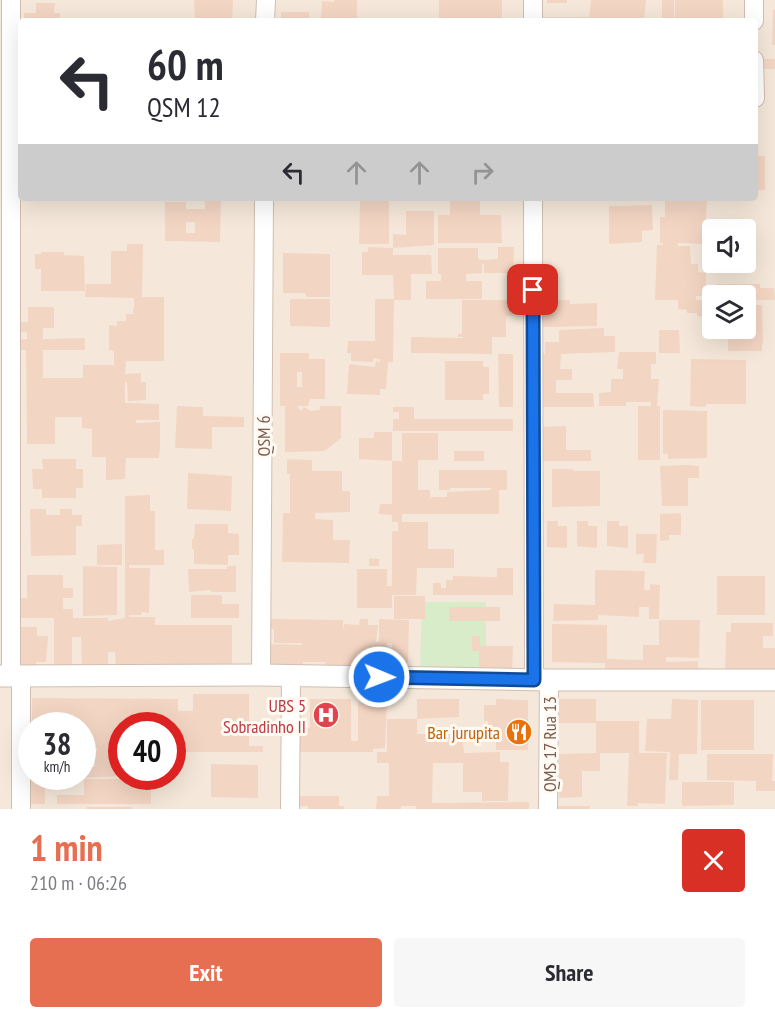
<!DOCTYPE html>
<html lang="en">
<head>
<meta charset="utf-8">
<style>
  body { margin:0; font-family:"PT Sans Narrow",sans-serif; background:#f7f7f7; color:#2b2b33; height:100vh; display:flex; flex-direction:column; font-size:22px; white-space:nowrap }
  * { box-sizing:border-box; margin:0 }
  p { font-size:20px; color:#7c7c81 }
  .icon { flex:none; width:33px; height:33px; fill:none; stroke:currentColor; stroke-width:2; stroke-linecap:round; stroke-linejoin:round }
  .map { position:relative; height:809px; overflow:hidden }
  .details { display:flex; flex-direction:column; background:#fff; flex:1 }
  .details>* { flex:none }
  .top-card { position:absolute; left:18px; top:18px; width:740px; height:183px; border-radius:6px; box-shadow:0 6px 24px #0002; background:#fff; color:#2b2b33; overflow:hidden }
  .tools { position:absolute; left:702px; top:219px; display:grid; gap:12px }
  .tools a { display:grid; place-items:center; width:54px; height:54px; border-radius:6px; background:#fff; box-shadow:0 6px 24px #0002; font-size:30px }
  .speed { position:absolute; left:18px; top:712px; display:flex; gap:12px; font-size:30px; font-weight:700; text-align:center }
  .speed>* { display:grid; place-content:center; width:78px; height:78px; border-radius:50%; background:#fff; box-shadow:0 6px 24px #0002; line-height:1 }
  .speed small { font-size:15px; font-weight:400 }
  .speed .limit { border:9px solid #d22; background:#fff; color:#111 }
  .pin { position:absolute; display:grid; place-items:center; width:51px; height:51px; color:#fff; margin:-26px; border-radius:12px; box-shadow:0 3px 9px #0006 }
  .me { position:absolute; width:66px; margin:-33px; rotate:91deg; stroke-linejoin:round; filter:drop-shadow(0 0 4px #0008) }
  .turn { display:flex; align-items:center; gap:21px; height:126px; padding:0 30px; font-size:27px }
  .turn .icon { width:78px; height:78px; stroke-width:2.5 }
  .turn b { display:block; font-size:42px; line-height:51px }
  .lanes { display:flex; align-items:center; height:57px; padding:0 30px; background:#0003; justify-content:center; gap:30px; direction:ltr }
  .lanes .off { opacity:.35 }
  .round { display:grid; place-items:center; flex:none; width:63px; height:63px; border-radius:6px; background:#f7f7f7 }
  .head { display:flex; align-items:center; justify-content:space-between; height:102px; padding:0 30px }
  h1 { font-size:36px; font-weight:700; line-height:45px; color:#e76f51 }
  .button { display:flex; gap:12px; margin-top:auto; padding:12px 30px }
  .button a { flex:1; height:69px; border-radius:6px; background:#e76f51; color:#fff; font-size:24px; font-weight:700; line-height:69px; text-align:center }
  .button a+a { background:#f7f7f7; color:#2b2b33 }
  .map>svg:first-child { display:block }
  .residential { fill:#f5e8da; fill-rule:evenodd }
  .green { fill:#d8ecc9 }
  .building { fill:#f3d5c3; fill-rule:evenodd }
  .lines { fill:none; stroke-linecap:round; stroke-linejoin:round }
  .minor-casing { stroke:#d1beb0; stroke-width:20 }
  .tertiary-casing { stroke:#d1beb0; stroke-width:23 }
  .minor { stroke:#fff; stroke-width:18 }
  .tertiary { stroke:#fff; stroke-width:21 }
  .route-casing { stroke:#114b97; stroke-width:15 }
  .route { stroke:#1a73e8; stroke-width:10 }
  .labels { text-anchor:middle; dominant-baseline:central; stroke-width:6; stroke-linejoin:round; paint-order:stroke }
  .street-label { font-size:18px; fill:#7a5c4d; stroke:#fffaf3 }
  .health-label { font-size:18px; fill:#be3a42; stroke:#fffaf3; text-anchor:end }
  .food-label { font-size:18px; fill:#c56008; stroke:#fffaf3; text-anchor:end }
</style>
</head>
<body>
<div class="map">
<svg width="775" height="809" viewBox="0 0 775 809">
  <rect width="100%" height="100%" fill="#fdf6ec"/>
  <!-- residential -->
  <path class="residential" d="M0 0H775V809H0ZM21 21H754V198H21ZM712 230H746V262H712ZM712 296H746V328H712ZM32 726H82V777H32ZM122 726H172V777H122Z"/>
  <!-- green -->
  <path class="green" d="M422 602H486V669L420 668Z"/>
  <!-- building -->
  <path class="building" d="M194 0H233L232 20 195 21Z
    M334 0H357V21H321L322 1 334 2Z
    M439 0H502V21H439Z
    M547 0H567V3H547Z
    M591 0H646L644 21 589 19Z
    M662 0H674V20H662Z
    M675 0H723V20L675 19Z
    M36 3H55L54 13H60V21H24V13H36Z
    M773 10H775V45H772Z
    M281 12H309V21H281Z
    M542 17H589V21H542Z
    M757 59H775V69H757Z
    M754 156H765V190H754Z
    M205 198H221L220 242 165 241V202H186V209H205ZM186 222H195V233H186Z
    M450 198H480V215H501L502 243H438V215H450Z
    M665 198H707L705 244 678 243V246H690L691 264H698V272L706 273V296H696V300H712V317L697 316V313H687V310L678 309V300H655L657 245H663V243H660V217H665Z
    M360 201H389V244H359Z
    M652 205 653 230 642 231V242L609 244V206Z
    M406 211H434V245L393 248V234L406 235Z
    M127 244H143L142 297H164V361H126L125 374 141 373V382H146V400L128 401 127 382H125V403L159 404V420H136V423L160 422V447L159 458H126L125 479 106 480V457H92V429L82 428V417H55V444H27L26 350H19V340L27 339V332H19V322H28V307H54V328H43V339L85 338V350H43V378H83V365H114V351L109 350V325L117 326V321H126V314H133V309H134V298L85 297 86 284H111V251H127Z
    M368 247 393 248V255H431L432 274H411V300H394L393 362H388L386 389H380V395L347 394 349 364 375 367 376 361 380 362V359L373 358V362L351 361V353H347L348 341H375V299H394L393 275H362V252H368Z
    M498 247H514L513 273H484V264L482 265V273L466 274V281H482V299H426V281H441V274H438V248H478V259L484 260 498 259Z
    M41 252H64V255L84 256 85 291H41V269H35V254H41Z
    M283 253 330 254V297H307L305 293H283Z
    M716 284H760V288H774L775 300H748V296H716Z
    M290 299H330V327L290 326Z
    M462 300H513V316H506V337H492V354L411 353V337L463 338V337H458V334H462Z
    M551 300H570V304L597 303V326L540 327V314H551Z
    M746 305H762L763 344H762V351H728V328H746Z
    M604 328V336H615V352L561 354 560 369H572V380H556V393H593L594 407H540V354H545V342H559V330Z
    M659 330H679L680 353H659Z
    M619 352H656V364H651V379H659L657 406H660V460H638V406H651V402H626V406H599V393L611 392V379H623V369H617Z
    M280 353H309V359H325V399H310L308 406H297L301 411 304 407 311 411 320 410V406H341V438L325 451 285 452V406H280ZM297 372H302V387H297Z
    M498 354H513V407H499Z
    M691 359 746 360V404H706V407L690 406Z
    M445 361H483V367H489V394H483V400H445Z
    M177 406 203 407V416L244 417V427H212V449L175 448Z
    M393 407H414V419H513V431H393V419H399V412H393Z
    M663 410 707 411V458L668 459V454H663Z
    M566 426V450H591V461H540V427Z
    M374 432H392V461L359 459V438H374Z
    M402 433H438V460H418V490H430V499L432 497H447V492L491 490V488H450V490H439V470H507V490H499V514H402V522H428V549H454V568H417L416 595H392V608H357V569H387V586H392V531H398V522H392V515L379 514 380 504H392V461H402Z
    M454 451H484V461H454Z
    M42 459H76V469H83V488H76V498H42V489H33L32 469H43Z
    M287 459 312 460V471H342V491H350V512L315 513V519L333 520V540H350L349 563 282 562 283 513H290V474H287Z
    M688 465 699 466V478H688V506H662L660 466Z
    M552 469H573V471H600V506L552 507Z
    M188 473 232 476 231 511 187 509Z
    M150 495V511H155V550H164V565H129V568H150L149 613 141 612V615H129V617H155V625H232V665L116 671 115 652H108V671L82 670 81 637H72V667L54 668V618H18V598H27V575H63V588H73V598H63V609H73V618H108V621L125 618V496Z
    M30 509H46V515H60V509H72V515H82V526H76V555L31 556Z
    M681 513V535H669V540L660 541V514Z
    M547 521H558V526H567V548L547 547Z
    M577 521H588V526H597V548L577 546Z
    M607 521H619V526H628V548L607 546Z
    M195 524H228V533L239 534V555H228V565L194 564V549H192V539H194Z
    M636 534H657L656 563H643L644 554H636Z
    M122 544V565H97V545Z
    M369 558 379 559V566H369Z
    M83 566 117 567V615L83 616Z
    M227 566H236V592H211V590L189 592 188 569H227Z
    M497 568H513V595H433V583H441V588H446V580H453V576L497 577Z
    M595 570 645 571 644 590H650V584L660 585 659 619H649V607H639V617L598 615V620L553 621 554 604 595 605Z
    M717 576H765V615H717Z
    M191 595H222V604H239V618H191Z
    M394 596H425V619H394Z
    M449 607H500V621H449Z
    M271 619 343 620V633L344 624 359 625 360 619H368V625H378L376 642H379V619L409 620 408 663 391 662 392 643H387V650H384L382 657 384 658V672L325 670V662H303V668H271V644L302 645V643H274V629H271Z
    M659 620H700L699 658 666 657V662L698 661V668H706V673H605V663L552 662V624L607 625V659L643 660V645H659Z
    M731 623H773V636H763V648H775V674H725L726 632H731Z
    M17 627H37V636H48L46 662H36V670H19Z
    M472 636H480V646H513L512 673H479V651H472Z
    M193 694H249V746H263V752H175V777H172V745H177L178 734H172V726H122V751H112V752H122V776L82 778V767H95V750L97 751V748H82V726H32V698L178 699V711H193Z
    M310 699H351V741H358V702L387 703 385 748 373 749V752H298L299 727 310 728Z
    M417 699H459V717L417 719Z
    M496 699 528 700V750H496V740H489L488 721H484V705H496Z
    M557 699H596V721H639V753H667L665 804 638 803V806H627L629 753H600V771H582V797L559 798V754L596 753V723H557Z
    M672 699 698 700 697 754H679L678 780H669L670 752 645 751 647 719H671Z
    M701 700H754V750H701Z
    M387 719H417V734H452V741H463L464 753 500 752V762H509L508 801H482V792H463V763H433L432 803 529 802V809H416V806H401V809H376L377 796H389V763H377V752H387Z
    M707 754H773L772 781H775V791H756V781L707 780Z
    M211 764 258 765V798L211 797Z
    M31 777H45V804H31Z
    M145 777H151V804H57V795H84V779H139V788H145Z
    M682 782H734V805L682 806Z
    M298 796H339V806H344V809H308V806H298Z
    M558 806H590V809H558Z
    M86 807H132V809H87Z"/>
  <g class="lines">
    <defs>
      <path id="minor" d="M754 0V21
        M265 21 266 0
        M533 21V0
        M754 60 755 98
        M533 198 534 679
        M261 675 264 198
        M11 676V0
        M21 676V809
        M290 809 291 675
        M548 809 549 680"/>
      <path id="tertiary" d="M0 676 261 675 549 680H775"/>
    </defs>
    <!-- minor casing -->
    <use href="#minor" class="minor-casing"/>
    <!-- tertiary casing -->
    <use href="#tertiary" class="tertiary-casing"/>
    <!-- minor -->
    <use href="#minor" class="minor"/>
    <!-- tertiary -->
    <use href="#tertiary" class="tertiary"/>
  </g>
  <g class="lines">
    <defs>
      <path id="route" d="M379 677 534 680 533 290"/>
    </defs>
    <!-- route casing -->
    <use href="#route" class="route-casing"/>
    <!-- route -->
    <use href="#route" class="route"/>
  </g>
  <!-- icons -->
  <defs>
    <symbol id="hospital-disc" viewBox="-11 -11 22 22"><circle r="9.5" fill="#e0444e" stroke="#fffaf3"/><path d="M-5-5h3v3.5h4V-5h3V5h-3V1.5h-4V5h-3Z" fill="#fff"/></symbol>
    <symbol id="restaurant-disc" viewBox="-11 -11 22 22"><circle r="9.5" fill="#e8710a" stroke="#fffaf3"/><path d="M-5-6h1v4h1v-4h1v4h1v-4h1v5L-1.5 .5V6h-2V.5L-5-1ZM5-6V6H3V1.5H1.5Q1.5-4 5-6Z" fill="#fff"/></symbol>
  </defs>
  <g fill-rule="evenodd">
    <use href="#hospital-disc" x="311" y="700" width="30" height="30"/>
    <use href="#restaurant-disc" x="504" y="717" width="30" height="30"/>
  </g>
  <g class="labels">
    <!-- street labels -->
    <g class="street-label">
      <text transform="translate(263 436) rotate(-90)">QSM 6</text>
      <text transform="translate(549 744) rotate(-90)">QMS 17 Rua 13</text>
    </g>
    <!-- health labels -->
    <g class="health-label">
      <text x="306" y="705">UBS 5<tspan x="306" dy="21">Sobradinho II</tspan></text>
    </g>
    <!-- food labels -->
    <g class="food-label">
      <text x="500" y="732">Bar jurupita</text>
    </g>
  </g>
</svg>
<div class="tools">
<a><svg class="icon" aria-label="sound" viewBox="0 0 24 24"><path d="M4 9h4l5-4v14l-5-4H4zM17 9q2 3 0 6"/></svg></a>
<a><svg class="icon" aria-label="layers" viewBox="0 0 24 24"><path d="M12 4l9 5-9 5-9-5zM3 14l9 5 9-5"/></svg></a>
</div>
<div class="speed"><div>38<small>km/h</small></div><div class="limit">40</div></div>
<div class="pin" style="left:533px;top:290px;background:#d93025"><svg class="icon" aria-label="arrive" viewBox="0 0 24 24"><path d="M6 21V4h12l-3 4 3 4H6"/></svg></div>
<svg class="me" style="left:379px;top:677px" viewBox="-20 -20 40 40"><circle r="17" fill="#1a73e8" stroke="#fff" stroke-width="3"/><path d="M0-11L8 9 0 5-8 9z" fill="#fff"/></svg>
<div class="top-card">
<div class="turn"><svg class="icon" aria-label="left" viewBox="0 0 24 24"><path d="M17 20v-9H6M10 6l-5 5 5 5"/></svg><div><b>60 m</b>QSM 12</div></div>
<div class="lanes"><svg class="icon" aria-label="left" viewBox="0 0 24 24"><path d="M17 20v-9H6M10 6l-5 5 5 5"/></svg><svg class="icon off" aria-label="ahead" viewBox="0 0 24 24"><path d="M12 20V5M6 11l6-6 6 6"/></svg><svg class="icon off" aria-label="ahead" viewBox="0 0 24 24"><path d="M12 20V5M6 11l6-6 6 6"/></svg><svg class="icon off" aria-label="right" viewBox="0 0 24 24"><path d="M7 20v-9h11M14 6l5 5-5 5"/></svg></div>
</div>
</div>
<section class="details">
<div class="head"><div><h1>1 min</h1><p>210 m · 06:26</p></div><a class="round" style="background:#d93025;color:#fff"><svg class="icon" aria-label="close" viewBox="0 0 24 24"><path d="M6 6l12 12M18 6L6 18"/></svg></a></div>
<div class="button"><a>Exit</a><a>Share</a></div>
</section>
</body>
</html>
